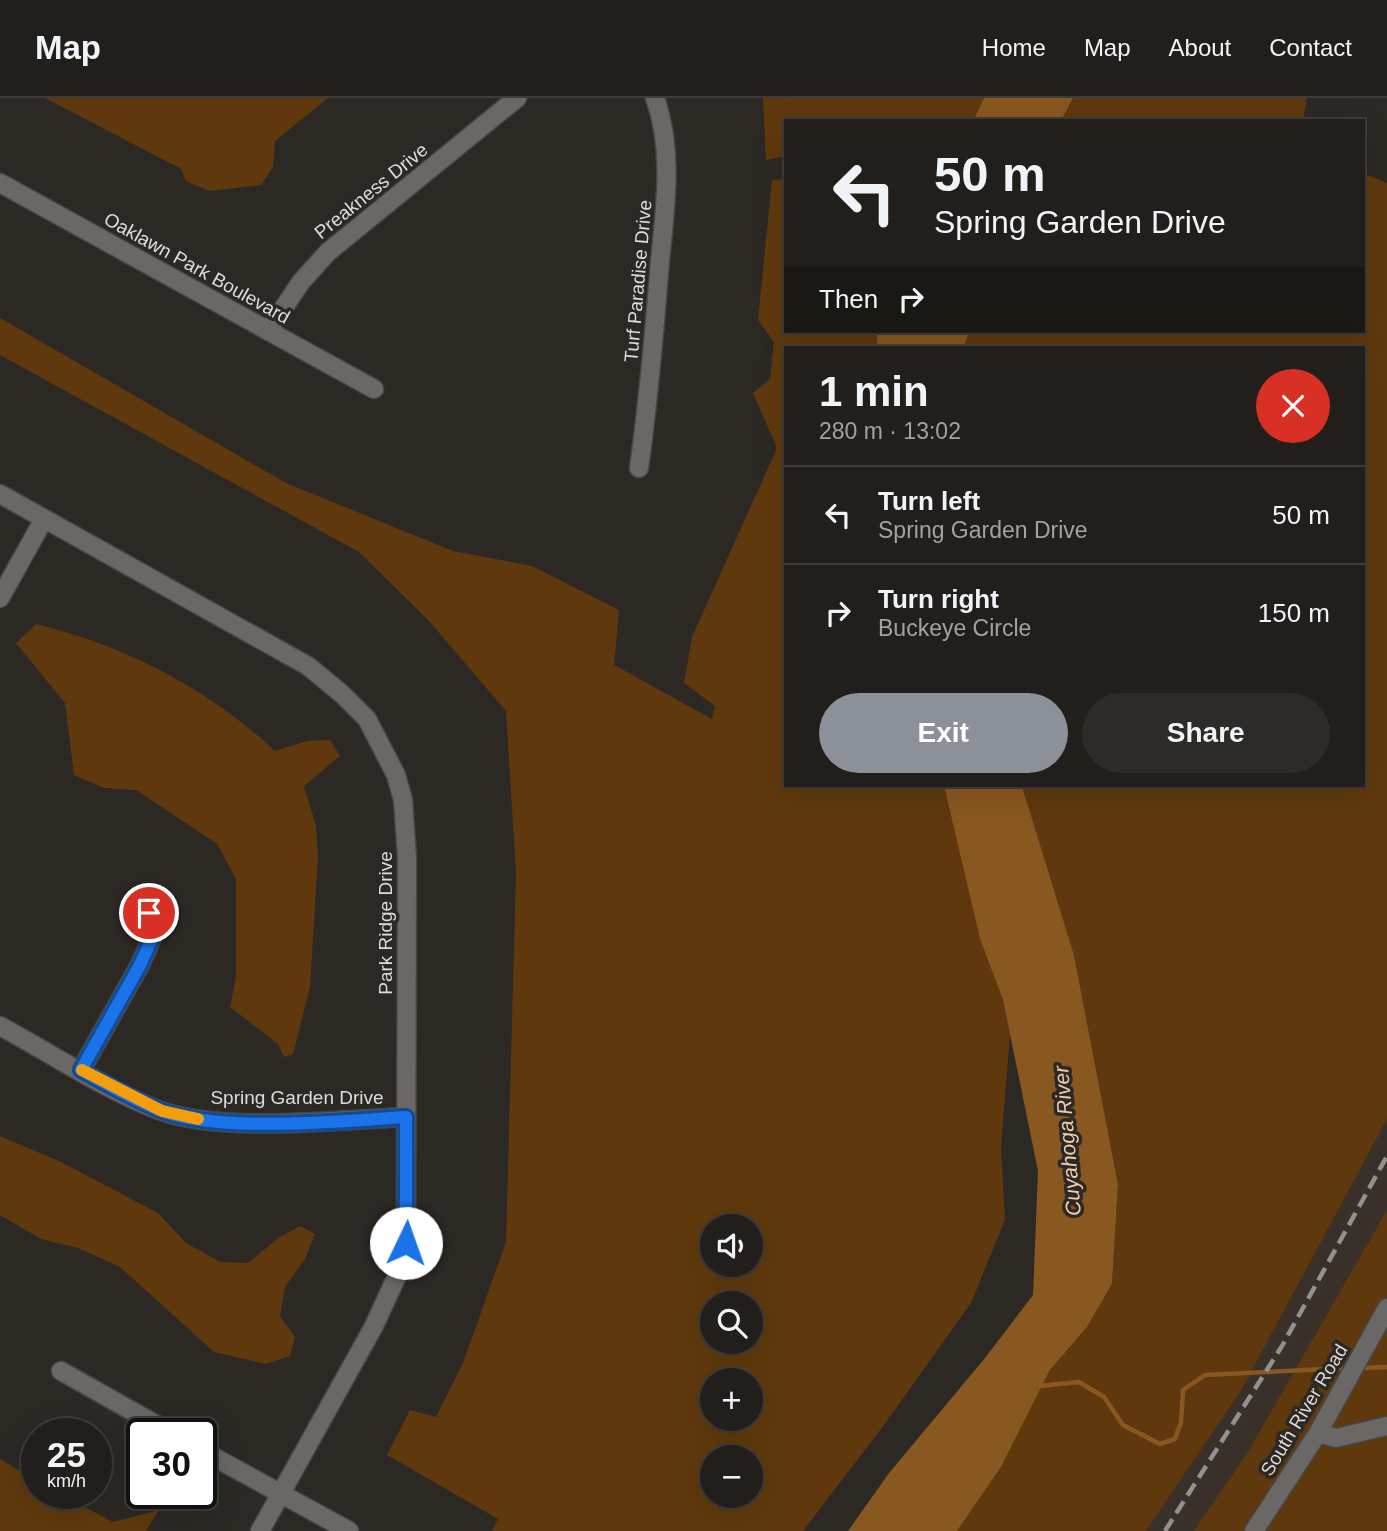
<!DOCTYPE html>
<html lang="en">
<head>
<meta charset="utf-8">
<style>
  body { margin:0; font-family:Arial,sans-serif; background:#2d2b28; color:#f1f3f6; height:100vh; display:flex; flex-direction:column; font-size:26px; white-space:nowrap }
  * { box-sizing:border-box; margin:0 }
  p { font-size:23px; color:#a2a2a3 }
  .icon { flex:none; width:38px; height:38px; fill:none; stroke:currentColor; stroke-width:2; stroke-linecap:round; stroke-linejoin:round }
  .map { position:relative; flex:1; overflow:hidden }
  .side { position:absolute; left:784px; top:248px; width:581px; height:441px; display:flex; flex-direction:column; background:#211e1b; border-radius:0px; box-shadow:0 7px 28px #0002,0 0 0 2px #3e3c3a }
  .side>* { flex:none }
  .guide { position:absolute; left:784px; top:21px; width:581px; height:214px; border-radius:0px; box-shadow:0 7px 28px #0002,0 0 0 2px #3e3c3a; background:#211e1b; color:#f1f3f6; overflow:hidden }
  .controls { position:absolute; left:700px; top:1116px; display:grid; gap:14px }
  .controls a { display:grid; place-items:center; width:63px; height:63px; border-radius:50%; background:#211e1b; box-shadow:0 7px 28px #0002,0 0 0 2px #3e3c3a; font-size:35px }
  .speed { position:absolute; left:21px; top:1320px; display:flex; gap:14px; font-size:35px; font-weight:700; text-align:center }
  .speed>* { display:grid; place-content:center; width:91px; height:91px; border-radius:50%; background:#211e1b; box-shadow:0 7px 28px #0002,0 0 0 2px #3e3c3a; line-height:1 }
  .speed small { font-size:18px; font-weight:400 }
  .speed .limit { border:4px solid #111; border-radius:10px; background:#fff; color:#111 }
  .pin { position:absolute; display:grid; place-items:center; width:60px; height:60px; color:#fff; margin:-30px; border:4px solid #fff; border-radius:50%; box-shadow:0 2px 7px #0007 }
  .me { position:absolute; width:77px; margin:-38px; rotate:3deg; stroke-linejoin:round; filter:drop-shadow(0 0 5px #0008) }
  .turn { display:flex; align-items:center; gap:24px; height:147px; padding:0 35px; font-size:32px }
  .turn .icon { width:91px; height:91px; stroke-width:2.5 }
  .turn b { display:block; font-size:49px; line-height:60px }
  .then { display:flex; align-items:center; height:66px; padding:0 35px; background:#0003; gap:14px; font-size:26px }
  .round { display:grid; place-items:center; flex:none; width:74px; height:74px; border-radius:37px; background:#2d2b28 }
  .headline { display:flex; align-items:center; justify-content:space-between; height:119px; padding:0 35px }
  h1 { font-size:42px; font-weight:800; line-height:52px }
  .button { display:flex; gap:14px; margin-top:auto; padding:14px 35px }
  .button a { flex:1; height:80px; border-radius:42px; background:#8c9099; color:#fff; font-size:28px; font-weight:800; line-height:80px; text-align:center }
  .button a+a { background:#2d2b28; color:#f1f3f6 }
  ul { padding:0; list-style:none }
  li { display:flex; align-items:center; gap:21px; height:98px; padding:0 35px; border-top:2px solid #3e3c3a }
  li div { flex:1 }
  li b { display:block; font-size:26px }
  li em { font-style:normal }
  header { display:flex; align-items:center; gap:42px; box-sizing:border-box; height:98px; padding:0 35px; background:#211e1b; border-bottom:2px solid #3e3c3a }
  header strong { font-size:33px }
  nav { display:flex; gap:38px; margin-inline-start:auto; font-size:24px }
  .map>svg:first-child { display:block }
  .built { fill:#393029 }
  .green { fill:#5f390d; fill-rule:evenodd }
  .water { fill:#895720 }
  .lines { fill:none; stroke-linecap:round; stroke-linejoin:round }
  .stream { stroke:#895720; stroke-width:4.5 }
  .minor-casing { stroke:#484541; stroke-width:21 }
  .minor { stroke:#6a6866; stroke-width:18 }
  .rail { stroke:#93908d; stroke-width:4.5; stroke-dasharray:14 7; stroke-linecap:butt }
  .route-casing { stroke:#114b97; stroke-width:18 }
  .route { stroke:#1a73e8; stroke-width:12 }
  .slow { stroke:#f59e0b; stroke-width:12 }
  .labels { text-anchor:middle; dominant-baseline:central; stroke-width:7; stroke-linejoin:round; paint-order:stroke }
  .street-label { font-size:19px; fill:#dedbd8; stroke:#2c2824 }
  .water-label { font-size:21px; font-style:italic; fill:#f2ceae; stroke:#2c2824 }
</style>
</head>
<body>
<header>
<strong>Map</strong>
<nav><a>Home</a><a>Map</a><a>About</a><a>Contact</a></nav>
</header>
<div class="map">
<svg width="1387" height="1433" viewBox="0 0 1387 1433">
  <rect width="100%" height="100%" fill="#2c2824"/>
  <!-- built -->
  <path class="built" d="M1387 1021V1112L1250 1350 1194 1433H1146L1242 1291Z"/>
  <!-- green -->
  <path class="green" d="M45 0H328L275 43 273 69 261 87 209 93 186 83 181 71Z
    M763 0H984L973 23H786V58L766 62Z
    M1073 0H1307L1303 23H1061Z
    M1363 75 1387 85V1021L1242 1291 1146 1433H957L1001 1369 1050 1272 1087 1229 1112 1186 1118 1085 1074 857 1022 688H1363V250H963L970 233H1363Z
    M786 81V233H877V250H786V688H944L980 841 1003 902 1010 936 1001 1049 1005 1122 971 1205 884 1327 803 1433H492L498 1421 387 1357 410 1312 436 1319 463 1265 506 1144 516 775 506 613 429 523 359 454 0 257V220L286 385 453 453 532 468 619 512 614 567 712 621 715 608 684 585 692 539 777 350 753 295 770 281 774 244 758 222 772 82ZM712 1129H751V1167H712ZM712 1206H751V1244H712ZM712 1283H751V1321H712ZM712 1360H751V1398H712Z
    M36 526C126 548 207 590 275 653L307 643 330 642 340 658 304 688 316 728 318 759 310 889 293 956 284 959 278 946 230 909 236 879V781L217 746 136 692 104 690 74 677 65 605 16 545Z
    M0 1038 61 1064 158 1115 186 1145 220 1164 248 1165 278 1140 300 1128 315 1136 305 1161 285 1189 280 1218 295 1239 290 1258 266 1266 214 1254 120 1169 78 1150 41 1141 0 1117Z
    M1387 1112V1433H1194L1250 1350Z
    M0 1361 37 1383V1395H59L113 1424 159 1412 146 1433H0Z"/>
  <!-- water -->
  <path class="water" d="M984 0H1073L1061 23H973Z
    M877 233H970L963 250H877Z
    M944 688H1022L1074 857 1118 1086 1112 1186 1087 1229 1050 1272 1001 1369 957 1433H848L889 1375 985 1260 1033 1197 1038 1073 1003 902 980 841Z"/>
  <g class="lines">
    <!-- stream -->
    <path class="stream" d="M1360 1270 1387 1269
      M1039 1288 1079 1284 1104 1299 1123 1327 1160 1346 1175 1341 1181 1324 1183 1292 1205 1277 1348 1270"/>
    <defs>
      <path id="minor" d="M0 85 374 291
        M268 233 301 184 328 154 517 0
        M639 370C648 305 654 239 659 174 664 116 675 56 655 0
        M0 396 308 568 342 596 367 621 396 677 403 702 407 760 406 1145 402 1167 374 1228 260 1433
        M0 500 44 421
        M0 928C52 956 105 992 161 1013 223 1035 339 1022 406 1019
        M81 972 140 867 152 840 149 815
        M61 1273 171 1335
        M1318 1335 1336 1340 1387 1328
        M201 1352 349 1433
        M1254 1433 1318 1335 1387 1210"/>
    </defs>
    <!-- minor casing -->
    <use href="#minor" class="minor-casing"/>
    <!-- minor -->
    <use href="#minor" class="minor"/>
    <!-- rail -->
    <path class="rail" d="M1165 1433 1282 1248 1387 1058"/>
  </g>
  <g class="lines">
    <defs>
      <path id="route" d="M149 815 152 840 140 867 81 972C107 986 134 1002 162 1013 223 1035 339 1023 406 1019V1145"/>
    </defs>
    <!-- route casing -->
    <use href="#route" class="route-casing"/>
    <!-- route -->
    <use href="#route" class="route"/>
    <!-- slow -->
    <path class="slow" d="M82 972 162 1013 198 1021"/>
  </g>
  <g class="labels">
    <!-- street labels -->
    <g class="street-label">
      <text transform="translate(371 93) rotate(-39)">Preakness Drive</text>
      <text transform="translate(197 170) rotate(29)">Oaklawn Park Boulevard</text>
      <text transform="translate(638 183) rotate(-85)">Turf Paradise Drive</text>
      <text transform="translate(385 825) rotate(-90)">Park Ridge Drive</text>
      <text x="297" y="999">Spring Garden Drive</text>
      <text transform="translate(1304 1312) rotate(-59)">South River Road</text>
    </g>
    <!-- water labels -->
    <g class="water-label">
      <text transform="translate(1067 1043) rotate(-95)">Cuyahoga River</text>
    </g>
  </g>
</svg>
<div class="controls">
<a><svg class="icon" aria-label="sound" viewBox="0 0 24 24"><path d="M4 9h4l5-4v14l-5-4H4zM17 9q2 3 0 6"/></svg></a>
<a><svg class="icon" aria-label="search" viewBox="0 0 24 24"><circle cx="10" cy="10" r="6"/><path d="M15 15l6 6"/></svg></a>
<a>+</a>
<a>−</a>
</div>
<div class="speed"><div>25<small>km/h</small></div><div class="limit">30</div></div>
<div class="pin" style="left:149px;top:815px;background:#d93025"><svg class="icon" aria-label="arrive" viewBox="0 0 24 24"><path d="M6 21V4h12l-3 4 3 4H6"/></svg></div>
<svg class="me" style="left:406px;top:1145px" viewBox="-20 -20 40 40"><circle r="19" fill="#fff"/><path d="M0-13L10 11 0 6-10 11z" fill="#1a73e8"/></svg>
<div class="guide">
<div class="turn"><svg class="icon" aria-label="left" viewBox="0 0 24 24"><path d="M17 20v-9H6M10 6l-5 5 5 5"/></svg><div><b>50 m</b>Spring Garden Drive</div></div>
<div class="then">Then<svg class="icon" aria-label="right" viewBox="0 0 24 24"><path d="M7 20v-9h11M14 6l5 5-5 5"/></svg></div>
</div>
<section class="side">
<div class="headline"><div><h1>1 min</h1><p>280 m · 13:02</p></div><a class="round" style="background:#d93025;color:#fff"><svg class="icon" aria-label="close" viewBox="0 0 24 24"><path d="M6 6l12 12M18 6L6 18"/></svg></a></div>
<ul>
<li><svg class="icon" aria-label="left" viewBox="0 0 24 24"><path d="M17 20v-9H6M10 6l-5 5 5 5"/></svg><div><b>Turn left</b><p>Spring Garden Drive</p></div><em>50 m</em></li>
<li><svg class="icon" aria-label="right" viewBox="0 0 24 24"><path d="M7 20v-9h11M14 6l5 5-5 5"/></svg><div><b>Turn right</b><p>Buckeye Circle</p></div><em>150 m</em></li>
</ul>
<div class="button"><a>Exit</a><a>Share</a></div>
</section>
</div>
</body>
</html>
